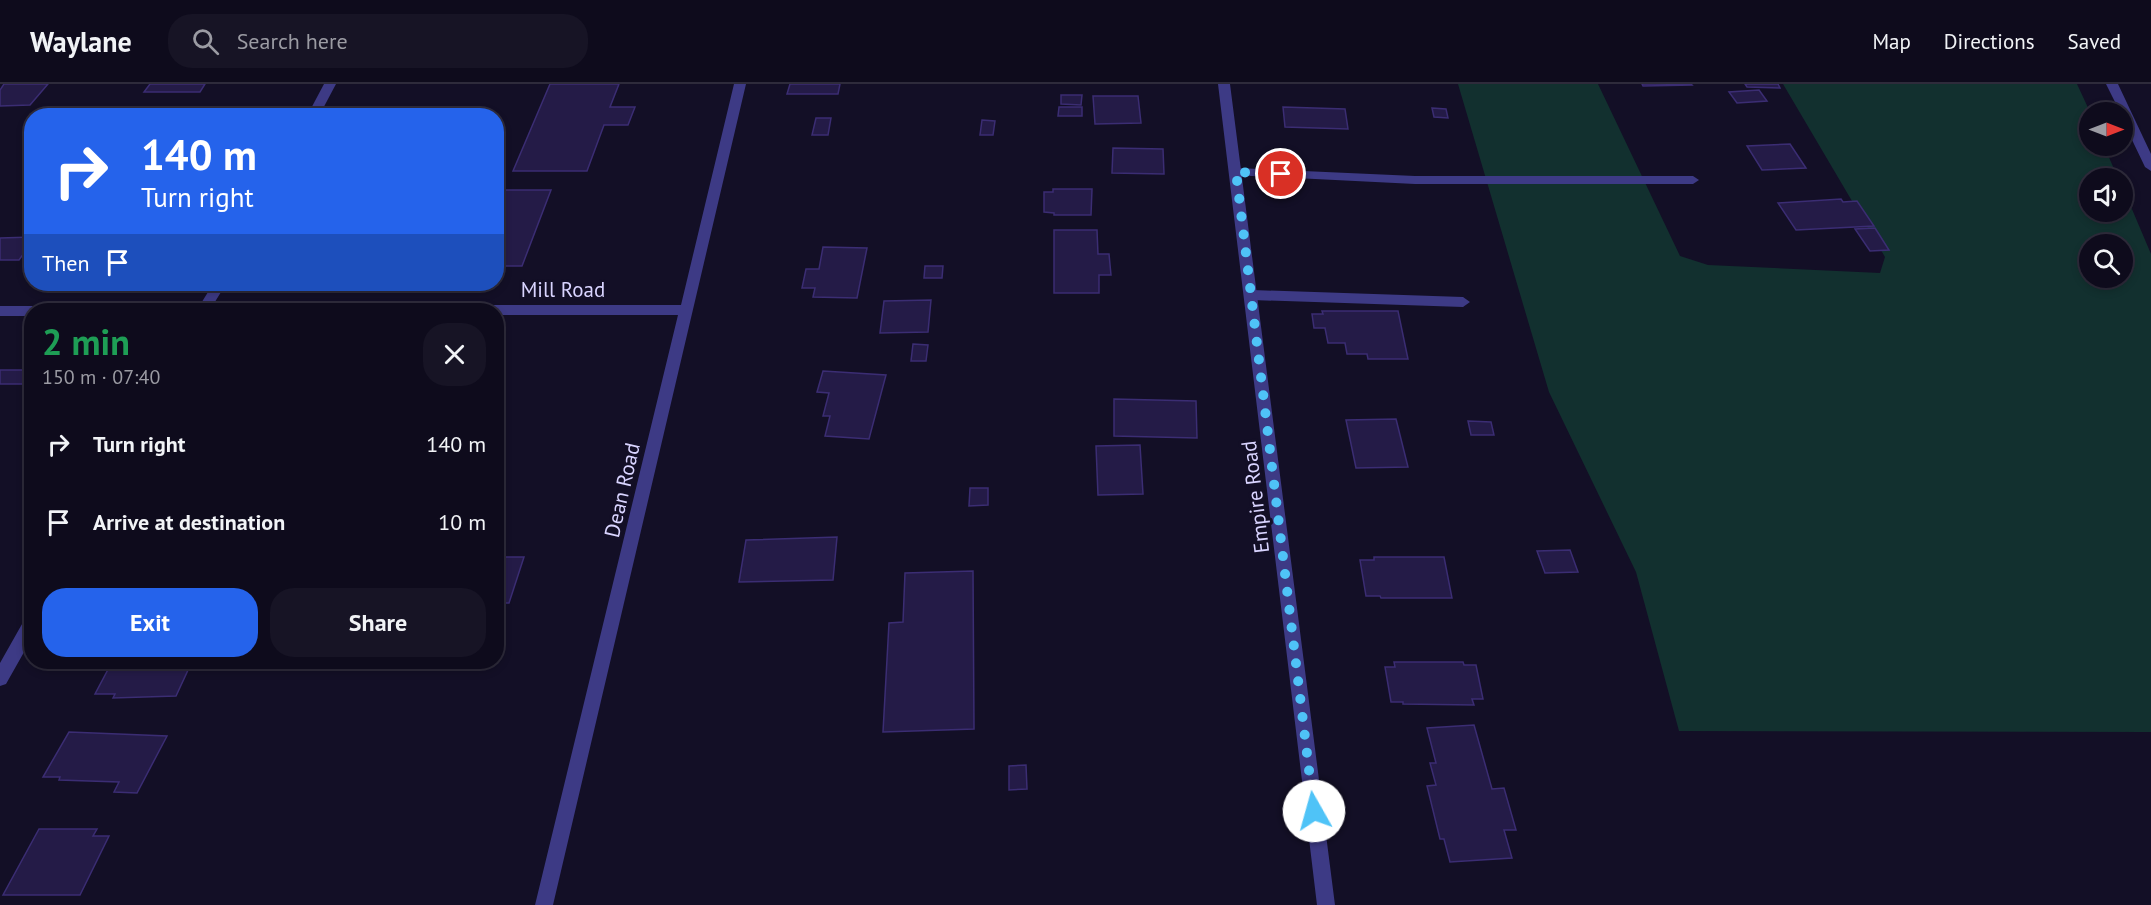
<!DOCTYPE html>
<html lang="en">
<head>
<meta charset="utf-8">
<style>
  body { margin:0; font-family:"PT Sans",sans-serif; background:#171425; color:#f1f3f6; height:100vh; display:flex; flex-direction:column; font-size:22px; white-space:nowrap }
  * { box-sizing:border-box; margin:0 }
  p { font-size:20px; color:#9b9ba3 }
  .icon { flex:none; width:33px; height:33px; fill:none; stroke:currentColor; stroke-width:2; stroke-linecap:round; stroke-linejoin:round }
  .map { position:relative; flex:1; overflow:hidden }
  .drawer { position:absolute; left:24px; top:219px; width:480px; height:366px; display:flex; flex-direction:column; background:#0e0b1c; border-radius:24px; box-shadow:0 3px 9px #0003,0 0 0 2px #2e2b3b }
  .drawer>* { flex:none }
  .banner { position:absolute; left:24px; top:24px; width:480px; height:183px; border-radius:24px; box-shadow:0 3px 9px #0003,0 0 0 2px #2e2b3b; background:#2563eb; color:#fff; overflow:hidden }
  .needle { width:39px; rotate:90deg }
  .fabs { position:absolute; left:2079px; top:18px; display:grid; gap:12px }
  .fabs a { display:grid; place-items:center; width:54px; height:54px; border-radius:50%; background:#0e0b1c; box-shadow:0 3px 9px #0003,0 0 0 2px #2e2b3b; font-size:30px }
  .pin { position:absolute; display:grid; place-items:center; width:51px; height:51px; color:#fff; margin:-26px; border:3px solid #fff; border-radius:50%; box-shadow:0 2px 6px #0007 }
  .me { position:absolute; width:66px; margin:-33px; rotate:353deg; stroke-linejoin:round; filter:drop-shadow(0 0 4px #0008) }
  .turn { display:flex; align-items:center; gap:21px; height:126px; padding:0 18px; font-size:27px }
  .turn .icon { width:78px; height:78px; stroke-width:2.5 }
  .turn b { display:block; font-size:42px; line-height:51px }
  .then { display:flex; align-items:center; height:57px; padding:0 18px; background:#0003; gap:12px; font-size:22px }
  .round { display:grid; place-items:center; flex:none; width:63px; height:63px; border-radius:24px; background:#171425 }
  .overview { display:flex; align-items:center; justify-content:space-between; height:102px; padding:0 18px }
  h1 { font-size:36px; font-weight:600; line-height:45px; color:#1e9e55 }
  .primary-button { display:flex; gap:12px; margin-top:auto; padding:12px 18px }
  .primary-button a { flex:1; height:69px; border-radius:24px; background:#2563eb; color:#fff; font-size:24px; font-weight:600; line-height:69px; text-align:center }
  .primary-button a+a { background:#171425; color:#f1f3f6 }
  ul { padding:0; list-style:none }
  li { display:flex; align-items:center; gap:18px; height:78px; padding:0 18px }
  li div { flex:1 }
  li b { display:block; font-size:22px }
  li em { font-style:normal }
  header { display:flex; align-items:center; gap:36px; box-sizing:border-box; height:84px; padding:0 30px; background:#0e0b1c; border-bottom:2px solid #2e2b3b }
  header strong { font-size:28px }
  nav { display:flex; gap:33px; margin-inline-start:auto; font-size:21px }
  .search { width:420px; height:54px; background:#171425; display:flex; align-items:center; gap:15px; box-sizing:border-box; padding:0 21px; border-radius:24px; color:#9b9ba3; font-size:22px }
  .map>svg:first-child { display:block }
  .green { fill:#12302f; fill-rule:evenodd }
  .building { fill:#241b47; stroke:#3b2d73; stroke-width:1.5 }
  .lines { fill:none; stroke-linecap:round; stroke-linejoin:round }
  .service { fill:#3d3a85; fill-rule:evenodd }
  .minor { fill:#3d3a85; fill-rule:evenodd }
  .tertiary { fill:#3d3a85; fill-rule:evenodd }
  .route { stroke:#4fc3f7; stroke-width:10; stroke-dasharray:0 18 }
  .labels { text-anchor:middle; dominant-baseline:central; stroke-width:6; stroke-linejoin:round; paint-order:stroke }
  .street-label { font-size:21px; fill:#d9d4ff; stroke:#130f26 }
</style>
</head>
<body>
<header>
<strong>Waylane</strong>
<div class="search"><svg class="icon" aria-label="search" viewBox="0 0 24 24"><circle cx="10" cy="10" r="6"/><path d="M15 15l6 6"/></svg>Search here</div>
<nav><a>Map</a><a>Directions</a><a>Saved</a></nav>
</header>
<div class="map">
<svg width="2151" height="821" viewBox="0 0 2151 821">
  <rect width="100%" height="100%" fill="#130f26"/>
  <!-- green -->
  <path class="green" d="M1458 0H1598L1680 172 1708 181 1880 189 1885 173 1783 0H2077L2090 28V62H2104L2118 94H2090V128H2122L2123 104 2151 170V648L1679 647 1636 488 1549 308ZM2090 160H2122V194H2090Z"/>
  <!-- building -->
  <path class="building" d="M4 0H48L30 21 0 22V6Z
    M150 0H205L200 8H144Z
    M550 0H619L610 23H635L628 41H604L587 87H513Z
    M790 0H840L838 10H787Z
    M1642 0H1691L1692 1 1643 2Z
    M1745 0H1778L1780 4 1747 3Z
    M1759 6 1767 17 1737 19 1729 8Z
    M1061 11H1082L1081 21 1061 20Z
    M1093 12H1138L1141 39 1095 40Z
    M1059 23H1082V32H1058Z
    M1283 23 1345 25 1348 45 1285 43Z
    M1432 24 1446 25 1448 34 1434 33Z
    M816 34H831L828 51H812Z
    M982 36 995 37 993 51H980Z
    M1790 60 1806 84 1762 86 1747 62Z
    M1113 64 1163 65 1164 90 1112 89Z
    M1053 105H1092L1091 131H1054V129L1044 128V108H1053Z
    M496 106H551L522 182H500L497 191Z
    M1841 115 1843 118 1857 117 1874 142 1796 146 1778 119Z
    M1875 144 1889 166 1870 167 1855 145Z
    M1054 146H1097L1098 170H1109L1111 191H1099V209H1054Z
    M32 153V158L19 176H0V154Z
    M823 163 867 164 857 214 813 213 815 204H802L806 185H819Z
    M925 182H943L942 194H924Z
    M931 216 928 248 880 249 884 217Z
    M1322 227H1398L1408 275H1368L1367 270H1347L1345 259H1328L1325 244H1314L1312 230H1323Z
    M913 260 928 261 926 277H911Z
    M0 286H32V300H0Z
    M823 287 886 291 869 355 825 352 830 332H823L829 309 817 308Z
    M1114 315 1196 317 1197 354 1114 352Z
    M1396 335 1408 383 1356 384 1346 336Z
    M1468 337 1491 338 1494 351H1471Z
    M1140 361 1143 410 1098 411 1096 362Z
    M970 404H988V421L969 422Z
    M837 453 833 496 739 498 746 456Z
    M1570 466 1578 488 1545 489 1537 467Z
    M496 473H524L509 519H496Z
    M1374 473H1444L1452 514H1381L1380 512H1366L1360 476H1374Z
    M973 487 974 645 883 648 889 539 903 538 905 489Z
    M112 578H178L174 584H189L176 612 113 614 115 610H95Z
    M1394 578H1463L1464 581H1476L1483 615H1472L1474 621 1403 620V618H1391L1385 583H1395Z
    M1474 641 1492 705 1504 704 1516 746H1504L1512 774 1450 778 1444 755H1440L1427 702 1436 701 1430 679H1436L1427 644Z
    M69 648 167 652 137 709 114 708 119 698 59 696 60 693H43Z
    M1026 681 1027 705 1009 706V682Z
    M39 745H97L93 752H109L80 811H3Z"/>
  <g class="lines">
    <!-- service -->
    <path class="service" d="M1236 84 1415 92H1693L1699 96 1693 100H1415L1232 91 1230 88Z
      M1252 206 1463 213 1470 218 1463 223 1252 216 1245 211Z"/>
    <!-- minor -->
    <path class="minor" d="M324 0H336L319 32H307Z
      M734 0H746L553 821H535L678 231H496V226H72L79 221H200L213 200H226L213 221H681Z
      M1218 0H1230L1335 821H1317Z
      M0 222H32L38 226H32V232H0Z
      M32 531V554L6 600 0 602V579L26 533Z"/>
    <!-- tertiary -->
    <path class="tertiary" d="M2106 0H2118L2151 70V87L2145 83 2122 35V28H2120Z"/>
  </g>
  <g class="lines">
    <!-- route -->
    <path class="route" d="M1281 90 1236 88 1314 727"/>
  </g>
  <g class="labels">
    <!-- street labels -->
    <g class="street-label">
      <text x="563" y="205">Mill Road</text>
      <text transform="translate(622 406) rotate(-77)">Dean Road</text>
      <text transform="translate(1255 413) rotate(-97)">Empire Road</text>
    </g>
  </g>
</svg>
<div class="fabs">
<a><svg class="needle" viewBox="-14 -14 28 28"><path d="M0-13l5 13h-10z" fill="#e53935"/><path d="M0 13l5-13h-10z" fill="#9b9ba3"/></svg></a>
<a><svg class="icon" aria-label="sound" viewBox="0 0 24 24"><path d="M4 9h4l5-4v14l-5-4H4zM17 9q2 3 0 6"/></svg></a>
<a><svg class="icon" aria-label="search" viewBox="0 0 24 24"><circle cx="10" cy="10" r="6"/><path d="M15 15l6 6"/></svg></a>
</div>
<div class="pin" style="left:1281px;top:90px;background:#d93025"><svg class="icon" aria-label="arrive" viewBox="0 0 24 24"><path d="M6 21V4h12l-3 4 3 4H6"/></svg></div>
<svg class="me" style="left:1314px;top:727px" viewBox="-20 -20 40 40"><circle r="19" fill="#fff"/><path d="M0-13L10 11 0 6-10 11z" fill="#4fc3f7"/></svg>
<div class="banner">
<div class="turn"><svg class="icon" aria-label="right" viewBox="0 0 24 24"><path d="M7 20v-9h11M14 6l5 5-5 5"/></svg><div><b>140 m</b>Turn right</div></div>
<div class="then">Then<svg class="icon" aria-label="arrive" viewBox="0 0 24 24"><path d="M6 21V4h12l-3 4 3 4H6"/></svg></div>
</div>
<section class="drawer">
<div class="overview"><div><h1>2 min</h1><p>150 m · 07:40</p></div><a class="round"><svg class="icon" aria-label="close" viewBox="0 0 24 24"><path d="M6 6l12 12M18 6L6 18"/></svg></a></div>
<ul>
<li><svg class="icon" aria-label="right" viewBox="0 0 24 24"><path d="M7 20v-9h11M14 6l5 5-5 5"/></svg><div><b>Turn right</b></div><em>140 m</em></li>
<li><svg class="icon" aria-label="arrive" viewBox="0 0 24 24"><path d="M6 21V4h12l-3 4 3 4H6"/></svg><div><b>Arrive at destination</b></div><em>10 m</em></li>
</ul>
<div class="primary-button"><a>Exit</a><a>Share</a></div>
</section>
</div>
</body>
</html>
